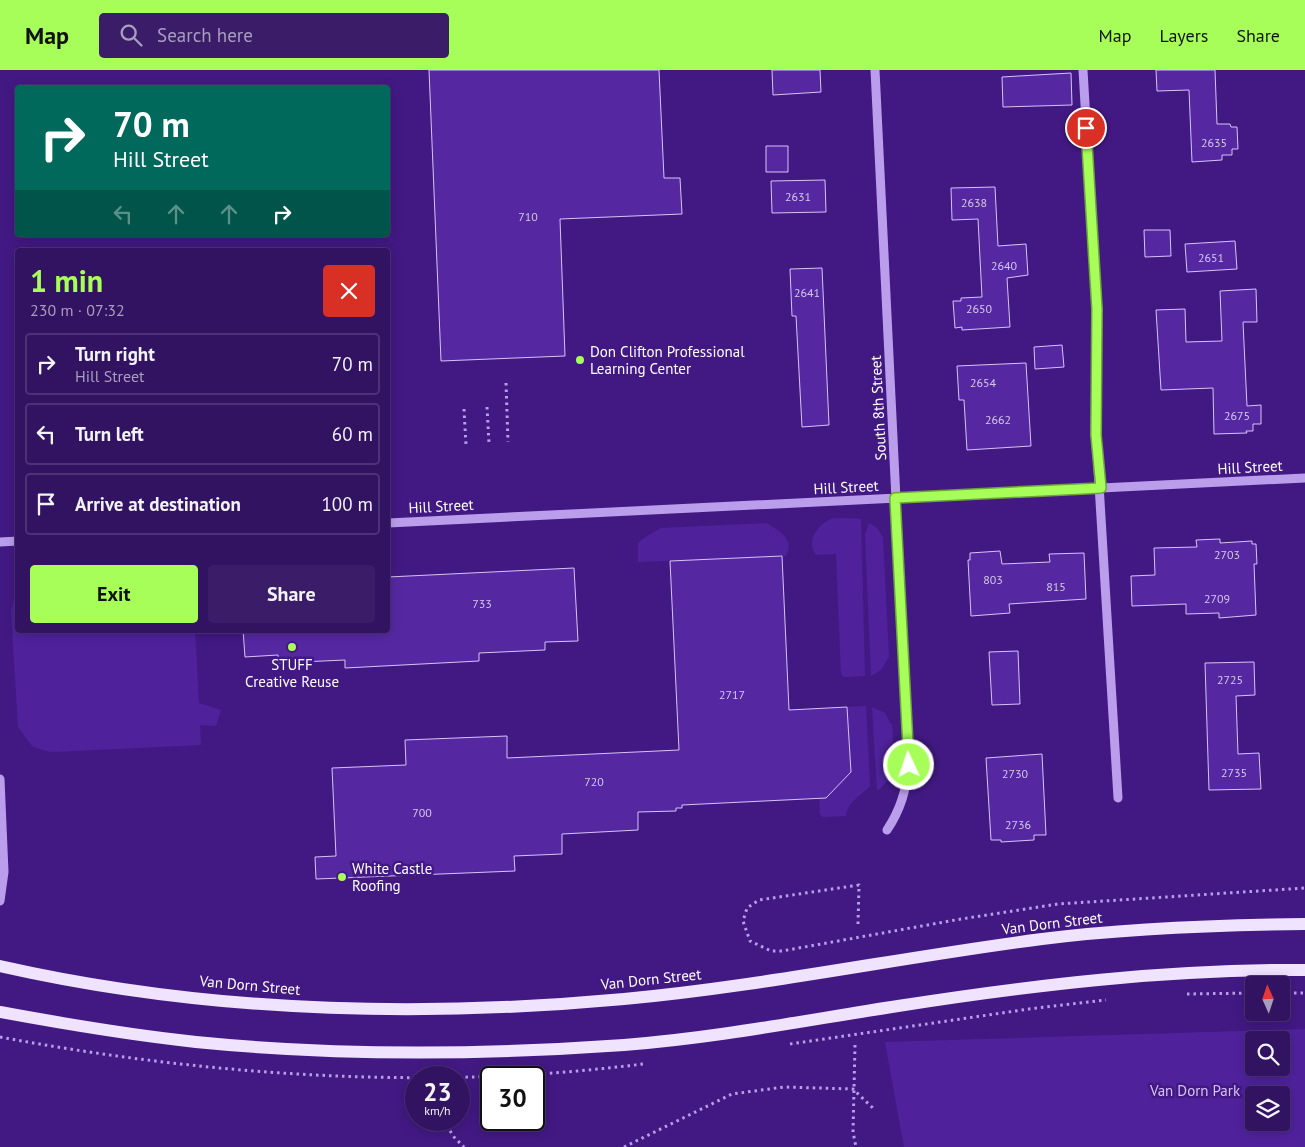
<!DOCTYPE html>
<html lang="en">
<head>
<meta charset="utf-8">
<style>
  body { margin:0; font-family:"PT Sans",sans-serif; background:#3a1c68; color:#f1f3f6; height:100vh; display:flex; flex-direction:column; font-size:19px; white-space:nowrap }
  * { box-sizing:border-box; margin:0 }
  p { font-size:16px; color:#a89ebe }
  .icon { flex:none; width:28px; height:28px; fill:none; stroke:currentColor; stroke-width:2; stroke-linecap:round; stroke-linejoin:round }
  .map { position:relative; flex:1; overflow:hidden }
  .panel { position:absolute; left:15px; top:178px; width:375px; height:385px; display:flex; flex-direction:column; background:#321362; border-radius:5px; box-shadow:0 2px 12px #0003,0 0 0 1px #4d3277 }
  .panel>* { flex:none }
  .banner { position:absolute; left:15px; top:15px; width:375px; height:152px; border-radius:5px; box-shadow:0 2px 12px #0003,0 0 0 1px #4d3277; background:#00695c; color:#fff; overflow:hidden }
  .needle { width:32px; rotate:357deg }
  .buttons { position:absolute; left:1245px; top:906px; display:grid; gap:10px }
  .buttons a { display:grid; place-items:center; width:45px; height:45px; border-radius:5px; background:#321362; box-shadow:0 2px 12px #0003,0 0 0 1px #4d3277; font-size:25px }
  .speed { position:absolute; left:405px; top:996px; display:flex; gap:10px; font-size:25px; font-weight:700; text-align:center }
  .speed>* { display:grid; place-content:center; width:65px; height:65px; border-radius:50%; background:#321362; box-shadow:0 2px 12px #0003,0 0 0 1px #4d3277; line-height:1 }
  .speed small { font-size:12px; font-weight:400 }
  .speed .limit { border:2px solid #111; border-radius:8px; background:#fff; color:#111 }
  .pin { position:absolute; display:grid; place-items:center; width:42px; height:42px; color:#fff; margin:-21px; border:2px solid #fff; border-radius:50%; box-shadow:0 1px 5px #0007 }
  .me { position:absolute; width:55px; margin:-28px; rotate:357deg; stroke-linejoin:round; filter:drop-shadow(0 0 4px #0008) }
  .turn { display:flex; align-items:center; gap:18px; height:105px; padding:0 15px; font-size:22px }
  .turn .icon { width:65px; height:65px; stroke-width:2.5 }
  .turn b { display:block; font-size:35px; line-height:42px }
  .lanes { display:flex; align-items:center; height:48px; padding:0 15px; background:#0003; justify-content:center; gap:25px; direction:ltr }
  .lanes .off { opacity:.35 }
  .round { display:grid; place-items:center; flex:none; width:52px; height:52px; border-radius:5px; background:#3a1c68 }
  .overview { display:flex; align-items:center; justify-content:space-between; height:85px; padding:0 15px }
  h1 { font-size:30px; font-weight:600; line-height:38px; color:#a7fe59 }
  .primary-button { display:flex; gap:10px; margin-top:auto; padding:10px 15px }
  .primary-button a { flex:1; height:58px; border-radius:5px; background:#a7fe59; color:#111; font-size:20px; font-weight:600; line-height:58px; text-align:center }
  .primary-button a+a { background:#3a1c68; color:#f1f3f6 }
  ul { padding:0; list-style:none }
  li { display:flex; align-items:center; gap:15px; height:62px; margin:0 10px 8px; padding:0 5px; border:2px solid #4d3277; border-radius:5px }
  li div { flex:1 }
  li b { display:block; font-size:19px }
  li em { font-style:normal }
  header { display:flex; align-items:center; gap:30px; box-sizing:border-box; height:70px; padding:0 25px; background:#a7fe59; color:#111 }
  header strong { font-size:24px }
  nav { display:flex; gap:28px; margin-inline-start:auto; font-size:18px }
  .search { width:350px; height:45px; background:#3a1c68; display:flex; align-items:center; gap:12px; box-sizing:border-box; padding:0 18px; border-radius:5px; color:#a89ebe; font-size:19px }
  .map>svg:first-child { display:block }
  .green { fill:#4f229c; fill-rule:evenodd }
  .building { fill:#5528a2; stroke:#d7c3f8 }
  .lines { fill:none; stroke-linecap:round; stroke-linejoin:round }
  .path { stroke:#ba9eeb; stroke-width:3; stroke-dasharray:2.5 4; stroke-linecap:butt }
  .minor { stroke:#ba9eeb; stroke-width:9 }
  .major { stroke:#efe3ff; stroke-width:12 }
  .route-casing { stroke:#6da53a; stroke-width:12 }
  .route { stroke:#a7fe59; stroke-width:9 }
  .poi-dot { fill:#a7fe59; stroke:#421983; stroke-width:2 }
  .labels { text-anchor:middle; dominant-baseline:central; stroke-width:5; stroke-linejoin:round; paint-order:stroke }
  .number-label { font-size:12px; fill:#d4c9e8 }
  .poi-label { font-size:15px; fill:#fff; stroke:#421983; text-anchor:start }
  .street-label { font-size:15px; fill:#fff; stroke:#421983 }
  .park-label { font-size:15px; fill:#d7c3f8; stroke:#421983 }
</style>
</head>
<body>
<header>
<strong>Map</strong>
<div class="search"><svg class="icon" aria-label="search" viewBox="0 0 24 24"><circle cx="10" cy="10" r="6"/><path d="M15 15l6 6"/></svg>Search here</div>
<nav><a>Map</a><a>Layers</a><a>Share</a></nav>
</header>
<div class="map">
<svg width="1305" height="1077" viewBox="0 0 1305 1077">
  <rect width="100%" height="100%" fill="#421983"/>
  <!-- green -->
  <path class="green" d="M849 448 861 449 865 606 844 607 841 604 836 484 816 485C805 472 818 455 829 450 833 447 843 449 849 448Z
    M767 453C776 460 796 467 786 486L638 492V473L644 468 661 458Z
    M869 453 877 458 883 467 889 587 881 600 871 606 865 464Z
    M17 518 18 560H195L199 633 221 640 216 656 200 655 201 675 53 682 45 681 32 676 18 657 11 541Z
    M866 636 870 716C862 725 846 733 846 746L823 747 820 744 819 728H826L851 702 847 637Z
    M872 637 885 643 890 653 892 654C893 678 900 705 877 721Z
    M1305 959V1077H904L885 972ZM1254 970H1281V998H1254ZM1254 1025H1281V1052H1254Z"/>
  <!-- building -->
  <path class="building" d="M429 0H659L664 108H680L682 144 560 149 565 286 441 291Z
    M772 0H820L821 22 773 25Z
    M1156 0H1215L1217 54H1230L1231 57H1237L1238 79H1232V85H1222V90L1192 92 1189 20 1157 21Z
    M1071 3 1072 35 1003 37 1002 7Z
    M766 76H788V102H766Z
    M825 110 826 142 772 143 771 111Z
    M995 117 998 176 1026 174 1028 205 1007 208 1010 257 962 260V257L955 258 953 231H961V228L982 227 978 149 952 150 951 118Z
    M1144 160H1170L1171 186 1145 187Z
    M1235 171 1237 199 1187 202 1185 174Z
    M822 198 829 355 802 357 796 246H792L790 199Z
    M1256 219 1257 252H1243L1247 336 1261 335V354H1253V361H1246L1247 363 1214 364 1213 318 1161 320 1156 240 1185 239 1186 272 1222 271 1220 221Z
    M1062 275 1064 297 1035 299 1034 277Z
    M1026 293 1031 376 967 380 964 330H959L957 296Z
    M1220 469V473L1252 471V474H1256L1257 494H1254L1256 545 1219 548V543L1186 544V534L1132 536 1131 506 1155 505 1154 478 1197 477 1196 470Z
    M1000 481 1002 494 1050 492 1049 484 1084 483 1086 529 1009 534 1010 543 971 546 968 490H970V483Z
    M782 486 789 640 847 637 851 702 826 728 682 735V738H676V741L638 742V760L562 764V784L514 786 515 801 316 809 315 787 336 786 332 698 406 695 405 670 507 666V688L679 680 670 491Z
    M574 498 578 571 545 572V580L479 583V591L345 598V590L279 593 278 585 245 587 243 560H388V507Z
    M1018 581 1020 634 992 635 989 582Z
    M1254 592 1255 625 1236 626 1238 684 1259 683 1261 719 1209 720 1205 593Z
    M1042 684 1046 765H1034V770L1001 772V770H991L986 688Z"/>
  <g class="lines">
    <!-- path -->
    <path class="path" d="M506 313 508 372
      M487 337 489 373
      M464 339 466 375
      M858 854 859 815 759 830 747 838 743 851 750 871 771 881H782L961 849 1058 834 1305 818
      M1281 923H1305
      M1187 924 1254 923
      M0 967C210 1006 430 1021 643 994
      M790 974 1029 939 1106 930
      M855 975 853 1062 856 1077
      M443 1050 454 1067 464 1077
      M624 1077 732 1024 784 1017 853 1019 875 1040"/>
    <!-- minor -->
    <path class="minor" d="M875 0 909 695C906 720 901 739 887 760
      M1083 0 1097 239 1096 365 1118 728
      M388 453 1305 408
      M0 472 18 471
      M0 709 4 802 0 831"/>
    <!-- major -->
    <path class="major" d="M0 896C203 942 417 948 624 929 764 916 902 887 1042 869 1129 858 1217 855 1305 854
      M0 942C65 954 130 965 196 972 337 986 482 985 624 975 716 968 807 950 898 936 1033 915 1168 899 1305 900"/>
  </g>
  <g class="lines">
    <defs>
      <path id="route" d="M909 695 895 428 1101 418 1096 365 1097 239 1086 58"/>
    </defs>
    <!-- route casing -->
    <use href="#route" class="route-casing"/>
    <!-- route -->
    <use href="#route" class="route"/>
  </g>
  <!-- markers -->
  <g class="poi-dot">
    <circle cx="580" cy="290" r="5"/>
    <circle cx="292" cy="577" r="5"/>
    <circle cx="342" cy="807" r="5"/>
  </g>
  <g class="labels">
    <!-- number labels -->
    <g class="number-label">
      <text x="1214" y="72">2635</text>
      <text x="798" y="126">2631</text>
      <text x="974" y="132">2638</text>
      <text x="528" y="146">710</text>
      <text x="1211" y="187">2651</text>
      <text x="1004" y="195">2640</text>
      <text x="807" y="222">2641</text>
      <text x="979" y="238">2650</text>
      <text x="983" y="312">2654</text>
      <text x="1237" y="345">2675</text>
      <text x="998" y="349">2662</text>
      <text x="1227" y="484">2703</text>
      <text x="993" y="509">803</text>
      <text x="1056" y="516">815</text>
      <text x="1217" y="528">2709</text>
      <text x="482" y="533">733</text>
      <text x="1230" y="609">2725</text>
      <text x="732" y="624">2717</text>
      <text x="1234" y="702">2735</text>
      <text x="1015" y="703">2730</text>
      <text x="594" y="711">720</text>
      <text x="422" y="742">700</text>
      <text x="1018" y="754">2736</text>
    </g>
    <!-- poi labels -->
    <g class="poi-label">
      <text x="590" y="281">Don Clifton Professional<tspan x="590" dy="17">Learning Center</tspan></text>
      <text x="292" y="594" text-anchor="middle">STUFF<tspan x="292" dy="17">Creative Reuse</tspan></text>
      <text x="352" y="798">White Castle<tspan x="352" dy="17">Roofing</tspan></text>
    </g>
    <!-- street labels -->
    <g class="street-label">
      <text transform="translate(878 338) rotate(-93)">South 8th Street</text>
      <text transform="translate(1250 397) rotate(-3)">Hill Street</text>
      <text transform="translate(846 417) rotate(-3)">Hill Street</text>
      <text transform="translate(441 436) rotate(-3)">Hill Street</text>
      <text transform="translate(1052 853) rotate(-7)">Van Dorn Street</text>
      <text transform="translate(651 909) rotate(-6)">Van Dorn Street</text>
      <text transform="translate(250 915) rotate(5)">Van Dorn Street</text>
    </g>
    <!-- park labels -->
    <g class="park-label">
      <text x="1195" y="1020">Van Dorn Park</text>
    </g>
  </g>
</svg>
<div class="buttons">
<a><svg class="needle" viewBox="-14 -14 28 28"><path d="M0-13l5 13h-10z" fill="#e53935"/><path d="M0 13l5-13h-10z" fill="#a89ebe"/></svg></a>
<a><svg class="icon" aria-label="search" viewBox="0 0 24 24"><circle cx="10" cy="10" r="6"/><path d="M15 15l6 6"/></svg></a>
<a><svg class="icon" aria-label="layers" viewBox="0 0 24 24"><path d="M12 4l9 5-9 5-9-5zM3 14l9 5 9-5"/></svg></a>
</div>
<div class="speed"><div>23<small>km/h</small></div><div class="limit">30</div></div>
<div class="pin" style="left:1086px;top:58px;background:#d93025"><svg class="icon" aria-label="arrive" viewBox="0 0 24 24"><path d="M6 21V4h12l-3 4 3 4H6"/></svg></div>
<svg class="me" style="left:909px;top:695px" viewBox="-20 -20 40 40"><circle r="17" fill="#a7fe59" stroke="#fff" stroke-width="3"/><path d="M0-11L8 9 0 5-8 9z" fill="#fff"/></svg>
<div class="banner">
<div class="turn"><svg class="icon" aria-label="right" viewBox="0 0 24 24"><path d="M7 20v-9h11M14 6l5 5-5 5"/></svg><div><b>70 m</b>Hill Street</div></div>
<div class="lanes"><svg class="icon off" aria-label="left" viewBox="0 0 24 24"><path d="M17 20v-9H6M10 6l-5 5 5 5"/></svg><svg class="icon off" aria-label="ahead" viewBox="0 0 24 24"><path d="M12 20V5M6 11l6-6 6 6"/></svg><svg class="icon off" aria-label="ahead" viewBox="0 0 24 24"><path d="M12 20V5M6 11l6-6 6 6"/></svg><svg class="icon" aria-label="right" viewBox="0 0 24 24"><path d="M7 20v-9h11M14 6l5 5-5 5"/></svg></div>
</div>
<section class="panel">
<div class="overview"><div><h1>1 min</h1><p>230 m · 07:32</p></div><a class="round" style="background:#d93025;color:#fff"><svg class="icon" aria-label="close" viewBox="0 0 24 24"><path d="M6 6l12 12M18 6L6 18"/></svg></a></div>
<ul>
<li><svg class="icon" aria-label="right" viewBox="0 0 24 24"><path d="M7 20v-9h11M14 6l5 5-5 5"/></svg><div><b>Turn right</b><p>Hill Street</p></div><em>70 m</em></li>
<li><svg class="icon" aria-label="left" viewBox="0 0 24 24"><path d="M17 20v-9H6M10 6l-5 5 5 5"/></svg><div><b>Turn left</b></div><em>60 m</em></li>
<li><svg class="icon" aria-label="arrive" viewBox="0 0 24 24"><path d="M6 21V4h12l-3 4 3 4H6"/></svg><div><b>Arrive at destination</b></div><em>100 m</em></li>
</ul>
<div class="primary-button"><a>Exit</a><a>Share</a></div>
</section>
</div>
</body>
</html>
